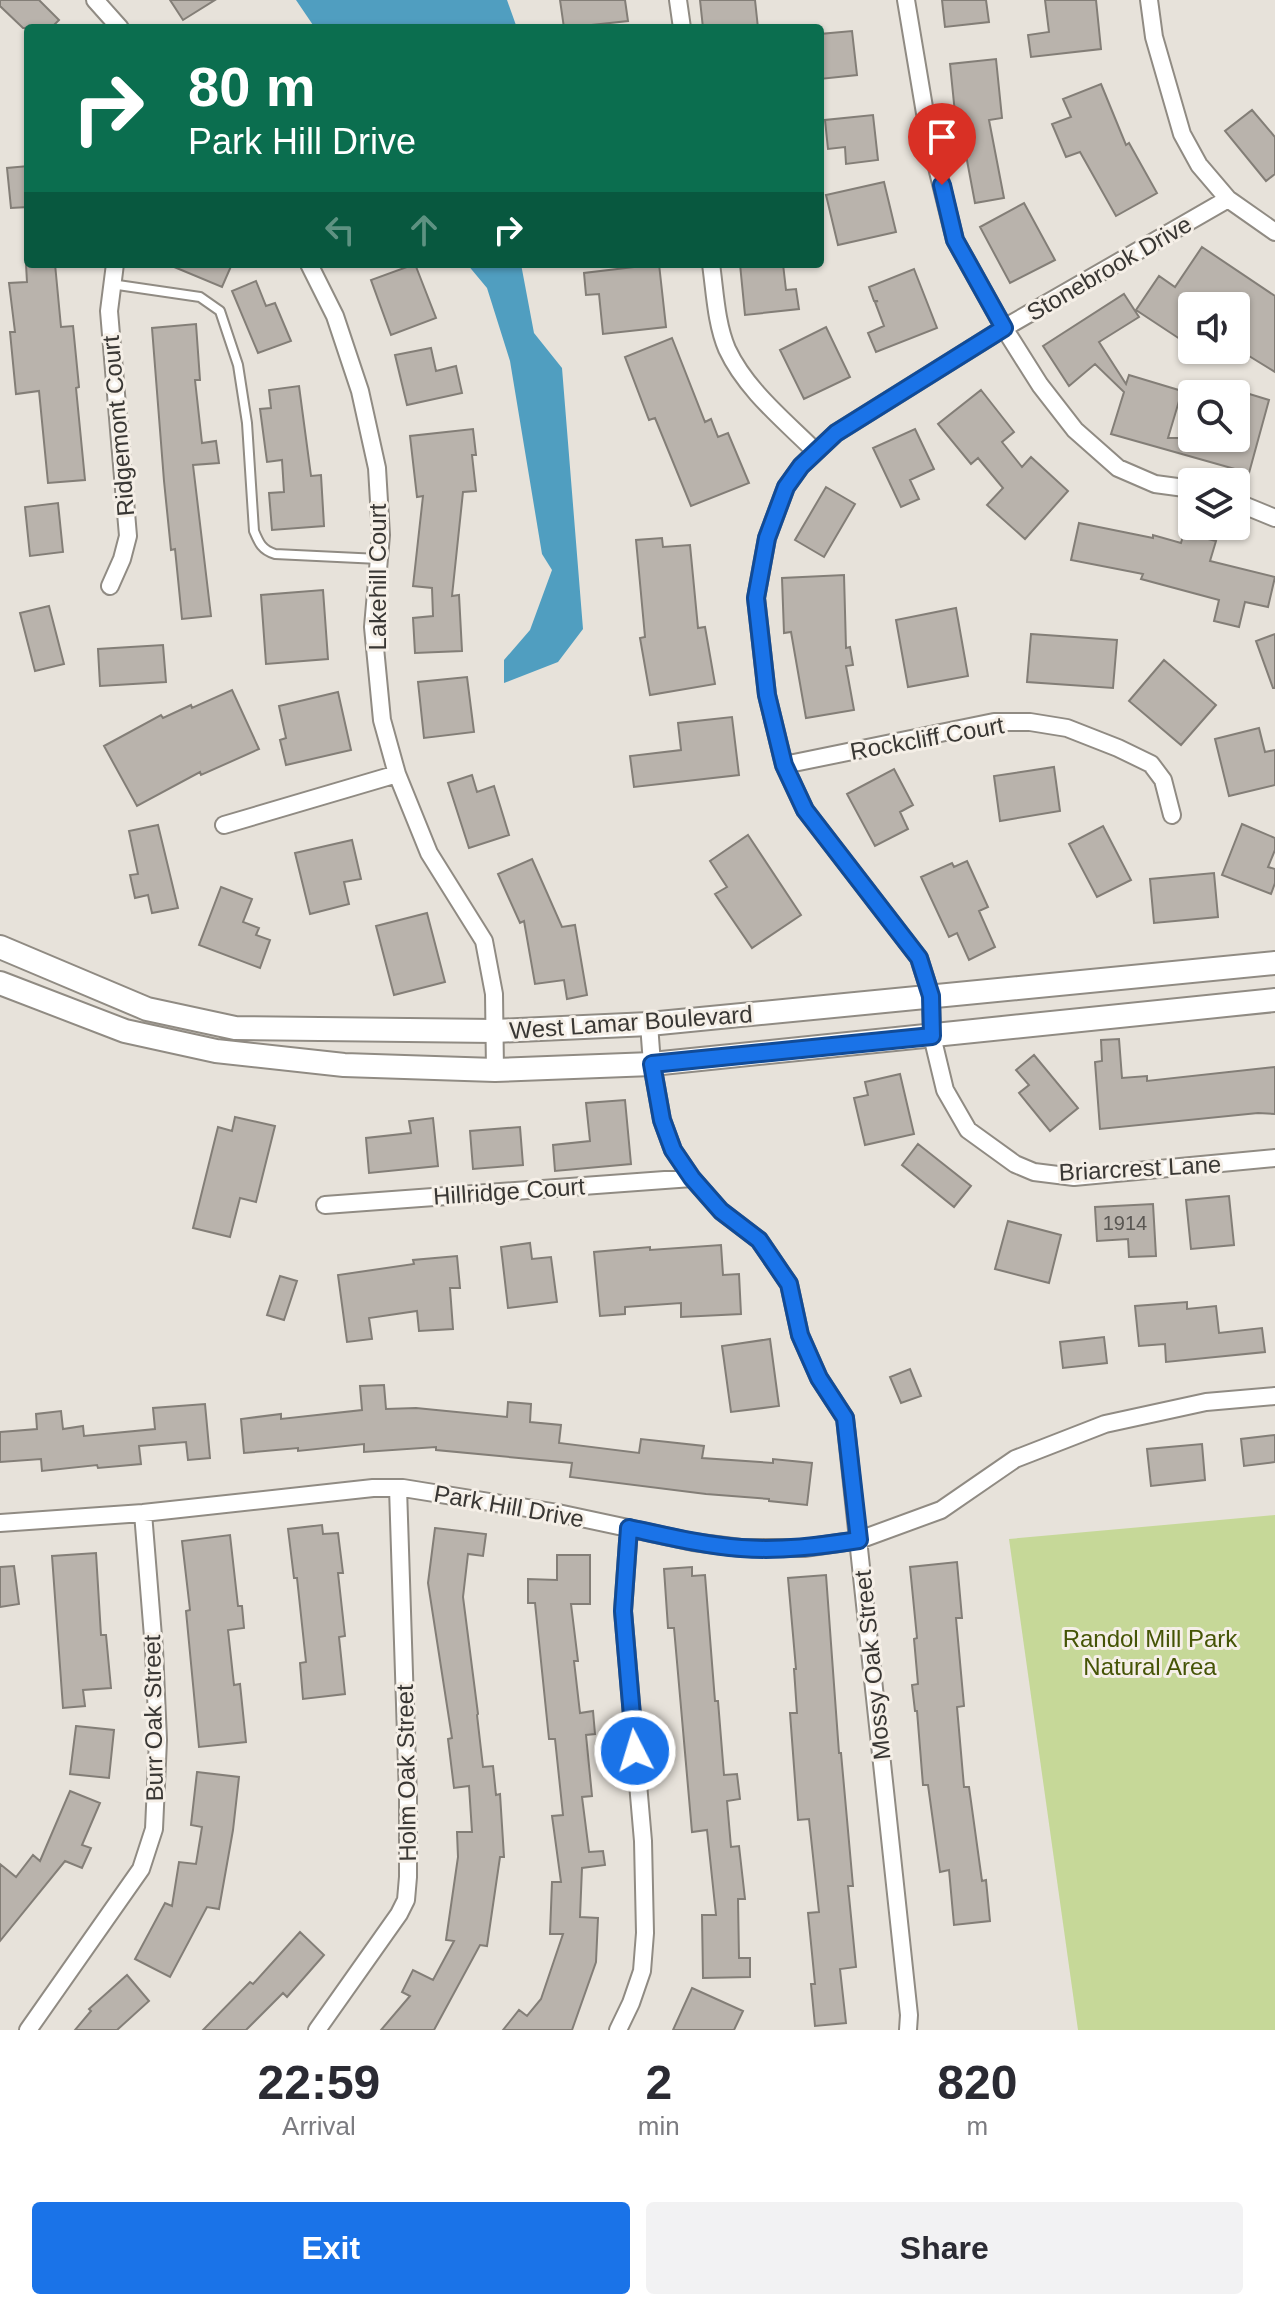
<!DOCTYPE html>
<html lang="en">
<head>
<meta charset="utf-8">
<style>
  body { margin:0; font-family:Arial,sans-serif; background:#f2f2f3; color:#2b2b33; height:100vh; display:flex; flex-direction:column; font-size:30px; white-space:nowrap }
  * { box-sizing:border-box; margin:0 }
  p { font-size:26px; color:#7c7c81 }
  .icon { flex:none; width:44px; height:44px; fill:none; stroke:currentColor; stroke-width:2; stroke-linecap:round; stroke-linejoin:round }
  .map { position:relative; height:2030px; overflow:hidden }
  .drawer { display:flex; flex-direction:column; background:#fff; flex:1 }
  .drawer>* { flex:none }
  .banner { position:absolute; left:24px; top:24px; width:800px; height:244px; border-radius:8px; box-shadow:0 2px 6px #0004; background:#0b6e4f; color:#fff; overflow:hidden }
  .fabs { position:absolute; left:1178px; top:292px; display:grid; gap:16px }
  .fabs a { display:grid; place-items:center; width:72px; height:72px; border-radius:8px; background:#fff; box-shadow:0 2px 6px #0004; font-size:40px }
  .pin { position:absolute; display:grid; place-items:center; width:68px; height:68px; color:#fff; margin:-82px -34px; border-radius:50% 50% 50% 0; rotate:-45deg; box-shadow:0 0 8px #0007 }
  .pin .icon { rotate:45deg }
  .me { position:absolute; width:88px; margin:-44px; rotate:355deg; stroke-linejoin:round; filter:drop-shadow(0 0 6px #0008) }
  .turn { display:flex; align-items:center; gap:28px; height:168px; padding:0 32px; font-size:36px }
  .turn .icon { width:104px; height:104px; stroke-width:2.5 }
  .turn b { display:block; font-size:56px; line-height:68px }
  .lanes { display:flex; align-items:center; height:76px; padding:0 32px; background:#0003; justify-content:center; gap:40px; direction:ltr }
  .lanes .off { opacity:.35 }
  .eta { display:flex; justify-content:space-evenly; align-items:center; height:136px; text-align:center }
  .eta b { font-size:48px; font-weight:700; line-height:56px }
  .action { display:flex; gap:16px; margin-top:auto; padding:16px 32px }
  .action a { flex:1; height:92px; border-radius:8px; background:#1a73e8; color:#fff; font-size:32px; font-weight:700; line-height:92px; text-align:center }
  .action a+a { background:#f2f2f3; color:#2b2b33 }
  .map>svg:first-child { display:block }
  .green { fill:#c6d898 }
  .water { fill:#509ec0 }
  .building { fill:#b9b3ac; stroke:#837e77; stroke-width:2 }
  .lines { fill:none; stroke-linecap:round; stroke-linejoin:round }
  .lane-casing { stroke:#908b83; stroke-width:12 }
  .street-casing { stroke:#908b83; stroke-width:20 }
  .secondary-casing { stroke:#908b83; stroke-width:26 }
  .lane { stroke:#fff; stroke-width:8 }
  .street { stroke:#fff; stroke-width:16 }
  .secondary { stroke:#fff; stroke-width:22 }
  .route-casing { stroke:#114b97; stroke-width:20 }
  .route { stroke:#1a73e8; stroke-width:14 }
  .labels { text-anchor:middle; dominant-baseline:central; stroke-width:6; stroke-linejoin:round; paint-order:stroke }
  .number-label { font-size:20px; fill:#595652 }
  .street-label { font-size:24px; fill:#393734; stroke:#f5efe7 }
  .park-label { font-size:24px; fill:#455405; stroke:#f5efe7 }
</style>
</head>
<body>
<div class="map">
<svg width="1275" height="2030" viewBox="0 0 1275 2030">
  <rect width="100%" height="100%" fill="#e7e2da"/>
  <!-- green -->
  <path class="green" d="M1275 1515V2030H1078L1009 1539Z"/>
  <!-- water -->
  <path class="water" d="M296 0H507L517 28H315Z
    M467 264H521L534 333 562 368 583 629 558 662 504 683V660L530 630 552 570 542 554 510 361 487 288Z"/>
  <!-- building -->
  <path class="building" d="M0 0H39L59 20 51 28H23L0 6Z
    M170 0H215L183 20Z
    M560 0H625L628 21 564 28Z
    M700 0H755L758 28H703Z
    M942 0H986L989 22 945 27Z
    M1045 0H1096L1101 49 1031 57 1028 35 1049 32Z
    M852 31 857 75 820 79V34Z
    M996 59 1002 118 989 120 1004 198 975 203 960 123H956L950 64Z
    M1101 84 1126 145 1129 143 1157 193 1116 216 1080 152 1066 157 1052 124 1071 117 1063 99Z
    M1252 110 1275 137V174L1266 181 1225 131Z
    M873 115 878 160 846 164 845 147 828 149 825 120Z
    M28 166V207L11 208 7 168Z
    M884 182 896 232 838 245 826 195Z
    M1024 203 1055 260 1010 283 980 227Z
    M1202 247 1275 296V372L1236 348V306H1192V347L1136 310 1159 276 1175 287Z
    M26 264H55L61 327 73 326 79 387 76 388 85 480 48 483 39 391 16 394 10 332H15L9 283 27 282Z
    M167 264H232L222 287Z
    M415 264 436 318 391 335 371 280Z
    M659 264 666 327 603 334 599 294 586 295 584 273Z
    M740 264H783L786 290 796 289 799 309 745 315Z
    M914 269 937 328 876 352 868 333 884 326 875 302 878 301H874L869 287Z
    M256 281 266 306 275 303 291 341 258 353 232 291Z
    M1124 294 1139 317 1099 342 1126 384 1129 375 1182 391 1168 438H1236V419L1243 392 1269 400 1249 473 1111 434 1124 392 1095 364 1069 386 1043 346Z
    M196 324 200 380H195L202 443 216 441 219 463 193 465 211 616 182 619 175 549 171 550 164 481 152 328Z
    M826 327 850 377 804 399 780 350Z
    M672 338 705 422 711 419 718 437 728 433 749 483 691 506 655 418 649 420 625 357Z
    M431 348 436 371 456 366 462 393 407 405 395 355Z
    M299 386 311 476 321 475 324 526 272 530 269 493 284 492 282 460 267 462 260 409 271 408 269 390Z
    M981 390 1014 432 1002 442 1022 467 1031 457 1068 491 1025 539 987 505 1003 488 978 458 971 464 938 424Z
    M473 429 476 455H472L476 491 463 492 452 596 459 595 462 651 415 653 413 618 433 616 432 588 413 586 423 496 417 497 410 436Z
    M915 429 934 469 910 480 919 499 901 507 873 448Z
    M826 487 855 504 824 557 795 540Z
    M58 503 63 552 30 556 25 507Z
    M1079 523 1153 538V535L1181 543 1184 533 1216 541 1210 561 1275 577 1268 607 1245 602 1239 627 1214 621 1219 600 1141 579 1143 574 1071 560Z
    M662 538 663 547 690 545 698 628 705 627 715 684 650 695 640 638 645 637 636 540Z
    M844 575 846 648 850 647 853 665 846 666 854 710 806 718 791 632 784 633 782 578Z
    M323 590 328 659 266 664 261 595Z
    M49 606 64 664 35 671 20 613Z
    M956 608 968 676 908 687 896 620Z
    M1031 634 1117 640 1113 688 1027 682Z
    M1275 634V688H1273L1256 641Z
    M163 645 166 682 100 686 98 649Z
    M1164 660 1216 705 1181 745 1129 701Z
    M467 677 474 732 424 738 418 682Z
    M232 690 259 749 201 775 200 772 137 806 104 746 161 715 163 718 191 705 192 708Z
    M338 692 351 750 286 765 280 740 286 738 279 706Z
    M732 717 739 775 634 787 630 756 681 750 678 723Z
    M1259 728 1265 752 1275 750V785L1229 796 1215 739Z
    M1054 767 1060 811 1000 821 994 776Z
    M894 769 913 805 900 812 908 829 875 846 847 794Z
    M472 775 477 792 494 786 509 835 469 848 448 783Z
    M1242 824 1275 838V850L1268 867 1275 869V883L1271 894 1222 875Z
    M158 825 178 908 152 913 148 895 135 898 130 875 138 874 129 831Z
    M1103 826 1131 880 1097 897 1069 844Z
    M748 835 801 915 752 948 715 894 727 887 710 861Z
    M352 840 361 879 344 882 349 904 310 914 295 853Z
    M532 859 562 927 575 925 587 995 567 999 564 980 535 984 524 921 520 923 498 874Z
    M967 861 988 907 979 911 995 947 969 960 957 933 949 937 921 877 952 863 954 867Z
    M1214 873 1218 917 1154 923 1150 879Z
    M221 887 252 899 243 922 259 928 256 935 270 940 260 968 199 945Z
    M427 913 445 982 394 995 376 926Z
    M1119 1039 1122 1078 1147 1076V1081L1275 1067V1114L1258 1113 1100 1129 1095 1062 1102 1061 1101 1040Z
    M1034 1055 1078 1108 1050 1131 1019 1093 1029 1085 1016 1070Z
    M900 1074 914 1134 865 1145 854 1098 868 1095 865 1082Z
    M625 1100 631 1164 555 1171 553 1145 590 1141 586 1103Z
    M235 1117 275 1126 256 1202 240 1198 230 1237 193 1228 218 1127 232 1131Z
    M433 1118 438 1166 369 1173 366 1138 411 1133 409 1121Z
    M520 1127 523 1165 473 1169 470 1131Z
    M918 1144 971 1186 954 1207 902 1165Z
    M1229 1196 1234 1245 1191 1249 1186 1200Z
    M1153 1204 1156 1256 1129 1257 1128 1239 1097 1241 1095 1207Z
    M1008 1221 1061 1235 1049 1283 995 1269Z
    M530 1243 532 1259 551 1257 557 1302 508 1308 501 1247Z
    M721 1245 723 1275 739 1274 741 1314 681 1317V1303L625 1307V1314L600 1316 594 1252 650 1247V1250Z
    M457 1256 460 1288H450L453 1329 419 1331 417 1311 369 1318 372 1339 347 1342 338 1275 414 1264 413 1260Z
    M280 1276 297 1281 284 1320 267 1315Z
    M1187 1302V1309L1216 1306 1219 1333 1262 1328 1265 1352 1166 1362 1165 1344 1139 1346 1135 1306Z
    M1104 1337 1107 1363 1063 1368 1060 1342Z
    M770 1339 779 1406 731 1412 722 1346Z
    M910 1369 921 1396 901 1403 890 1377Z
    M384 1385 386 1409 416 1408 507 1417 508 1402 531 1404 530 1422 561 1425 559 1443 639 1453 641 1439 704 1446 702 1458 773 1463V1459L812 1463 807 1505 769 1501V1499L706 1494 570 1477 572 1463 436 1450V1447L364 1452V1444L298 1451V1448L244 1453 241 1419 281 1414V1419L362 1410 360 1386Z
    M205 1404 210 1458 188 1460 186 1442 139 1446 141 1464 98 1468 97 1465 42 1471 41 1459 0 1462V1432L37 1429 36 1414 61 1411 63 1429 83 1426 84 1436 155 1429 153 1408Z
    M1275 1435V1462L1244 1466 1241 1439Z
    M1202 1444 1205 1480 1151 1486 1147 1449Z
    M322 1525 323 1534 338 1533 343 1573H338L345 1636 339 1637 345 1694 303 1699 300 1663 306 1662 297 1578H294L288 1529Z
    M435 1528 486 1534 483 1556 468 1554 463 1597 478 1714 477 1715 483 1767 493 1766 496 1795 500 1794 504 1857H500L487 1946 480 1945 434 2030H381L410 1996 402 1992 413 1970 433 1980 454 1941 446 1940 458 1857 457 1832H472L469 1786 454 1788 448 1739 452 1738 428 1583Z
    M230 1535 238 1606H242L244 1628 228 1630 234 1685 240 1684 246 1742 199 1747 186 1611 190 1610 182 1541Z
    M96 1553 101 1635H106L111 1688 83 1690 85 1706 63 1708 52 1556Z
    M557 1555H590V1604H571L578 1661H574L580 1713 593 1711 595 1734 586 1735 592 1796 582 1797 589 1852 603 1851 605 1865 582 1868 580 1917 598 1918 596 1962 572 2030H503L519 2010 527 2016 541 1999 563 1934H550L552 1882H561L552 1816 563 1815 555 1739H549L535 1603H528V1579L557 1580Z
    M957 1562 962 1618H956L964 1706 957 1707 964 1787H969L982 1881 986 1880 990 1921 954 1925 949 1870 940 1872 928 1785H923L917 1711H915L912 1685 918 1684 914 1639 917 1638 910 1567Z
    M14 1566 19 1604 0 1607V1567Z
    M692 1567V1576L705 1575 715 1701H718L724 1775 737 1774 740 1799 727 1801 731 1847 739 1846 745 1899H738L739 1958H750V1977L703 1978 702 1915H716L707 1830 692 1832 674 1628H668L664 1569Z
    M826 1575 839 1753H841L853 1886H848L856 1967 840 1969 846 2023 815 2026 811 1984H815L808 1913 819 1912 809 1819 798 1820 790 1713H797L794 1669H796L788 1578Z
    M76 1726 114 1730 109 1778 70 1774Z
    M197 1772 239 1777 233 1830 219 1909 207 1907 170 1977 135 1959 165 1903 172 1906 179 1862 196 1864 202 1827 191 1825Z
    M70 1791 100 1803 82 1845 91 1848 82 1868 65 1861 0 1941V1864L16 1877 33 1855 40 1861Z
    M300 1932 324 1955 287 1997 283 1993 246 2030H203L250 1982 253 1984Z
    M127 1975 149 2001 117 2030H75L91 2011 89 2009Z
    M692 1988 743 2011 734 2030H673Z"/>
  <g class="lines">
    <defs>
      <path id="lane" d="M111 284 200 297 220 311 238 365 247 423 254 531C259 543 262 550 275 554L379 559"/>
      <path id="street" d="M95 0 120 28
        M678 0 682 28
        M906 0 928 131 955 240 1004 328 1040 385 1075 430 1118 468 1155 484 1192 489
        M1149 0 1154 37 1182 134 1199 165 1228 199 1275 232
        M1228 199 1004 328 836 433 801 466 786 487 767 538 756 598 767 695 784 765 805 810 919 958 931 996 932 1036 945 1090 968 1130 1015 1164 1034 1172 1074 1177 1275 1158
        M309 264 335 316 360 391 377 468 381 535 373 627 382 720 397 774 429 853 484 941 494 994 495 1070
        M711 264C715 292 716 323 727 349 746 390 785 421 816 452
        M1236 502 1275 518
        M110 586 122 559 128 536 109 311 115 264
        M784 765 994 722H1030L1067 728 1118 748 1151 764 1163 780 1172 815
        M224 825 397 774
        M649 1024 652 1064 662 1120 673 1150 692 1178 721 1211 759 1240 789 1284 800 1335 819 1378 845 1418 909 2015 908 2030
        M325 1205 692 1178
        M0 1523 143 1513 373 1488H403L558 1513 693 1542 741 1548H804L859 1540 941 1510 1015 1459 1105 1424 1206 1402 1275 1396
        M28 2030 141 1869 154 1829 158 1740 154 1649 143 1513
        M317 2030 399 1914 406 1900 408 1877V1797L398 1488
        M618 2030 631 2003 642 1971 645 1933 643 1841 623 1611 629 1528"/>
      <path id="secondary" d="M0 947 147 1009 235 1028 495 1031 649 1024 1275 963
        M0 983 125 1031 216 1051 344 1065 495 1070 652 1064 1275 1000"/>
    </defs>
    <!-- lane casing -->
    <use href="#lane" class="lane-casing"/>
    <!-- street casing -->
    <use href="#street" class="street-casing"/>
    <!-- secondary casing -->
    <use href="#secondary" class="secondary-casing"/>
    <!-- lane -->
    <use href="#lane" class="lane"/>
    <!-- street -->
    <use href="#street" class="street"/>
    <!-- secondary -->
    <use href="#secondary" class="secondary"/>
  </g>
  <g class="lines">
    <defs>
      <path id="route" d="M635 1751 623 1611 629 1528C666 1536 703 1545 741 1548 781 1551 820 1546 859 1540L845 1418 819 1378 800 1335 789 1284 759 1240 721 1211 692 1178 673 1150 662 1120 652 1064 932 1036 931 996 919 958 805 810 784 765 767 695 756 598 767 538 786 487 801 466 836 433 1004 328 955 240 942 185"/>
    </defs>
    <!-- route casing -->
    <use href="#route" class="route-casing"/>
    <!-- route -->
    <use href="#route" class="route"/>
  </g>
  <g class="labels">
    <!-- number labels -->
    <g class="number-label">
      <text x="1125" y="1223">1914</text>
    </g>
    <!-- street labels -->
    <g class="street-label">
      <text transform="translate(1109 268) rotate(-30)">Stonebrook Drive</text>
      <text transform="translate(118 426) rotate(-95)">Ridgemont Court</text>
      <text transform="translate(377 577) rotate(-90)">Lakehill Court</text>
      <text transform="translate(927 738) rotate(-10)">Rockcliff Court</text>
      <text transform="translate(631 1022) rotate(-4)">West Lamar Boulevard</text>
      <text transform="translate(1140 1168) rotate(-3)">Briarcrest Lane</text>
      <text transform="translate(509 1191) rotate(-4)">Hillridge Court</text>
      <text transform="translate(509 1506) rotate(10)">Park Hill Drive</text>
      <text transform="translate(872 1665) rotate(-96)">Mossy Oak Street</text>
      <text transform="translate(153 1718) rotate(-91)">Burr Oak Street</text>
      <text transform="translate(406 1773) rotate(-91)">Holm Oak Street</text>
    </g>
    <!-- park labels -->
    <g class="park-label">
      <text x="1150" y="1638">Randol Mill Park<tspan x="1150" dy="28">Natural Area</tspan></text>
    </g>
  </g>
</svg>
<div class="fabs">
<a><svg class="icon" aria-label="sound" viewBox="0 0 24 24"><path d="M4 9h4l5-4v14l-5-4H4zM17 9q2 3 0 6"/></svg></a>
<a><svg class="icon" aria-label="search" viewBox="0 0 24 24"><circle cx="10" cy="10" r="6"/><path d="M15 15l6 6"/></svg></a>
<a><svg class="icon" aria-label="layers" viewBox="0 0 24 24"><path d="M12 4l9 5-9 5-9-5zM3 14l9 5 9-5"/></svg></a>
</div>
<div class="pin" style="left:942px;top:185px;background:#d93025"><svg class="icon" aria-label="arrive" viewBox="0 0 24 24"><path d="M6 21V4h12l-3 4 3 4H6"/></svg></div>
<svg class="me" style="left:635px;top:1751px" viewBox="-20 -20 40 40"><circle r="17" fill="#1a73e8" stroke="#fff" stroke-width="3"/><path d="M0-11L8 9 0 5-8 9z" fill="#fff"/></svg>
<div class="banner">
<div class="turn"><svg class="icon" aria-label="right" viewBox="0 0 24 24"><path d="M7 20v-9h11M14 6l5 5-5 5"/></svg><div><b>80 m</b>Park Hill Drive</div></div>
<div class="lanes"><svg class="icon off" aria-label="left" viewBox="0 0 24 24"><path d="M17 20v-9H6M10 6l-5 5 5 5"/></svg><svg class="icon off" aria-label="ahead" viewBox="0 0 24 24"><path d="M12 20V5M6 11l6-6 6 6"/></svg><svg class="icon" aria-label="right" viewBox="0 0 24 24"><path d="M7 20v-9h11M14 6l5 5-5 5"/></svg></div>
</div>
</div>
<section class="drawer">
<div class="eta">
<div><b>22:59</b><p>Arrival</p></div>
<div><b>2</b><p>min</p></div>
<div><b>820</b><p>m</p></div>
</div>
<div class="action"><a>Exit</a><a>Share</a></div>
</section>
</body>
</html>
